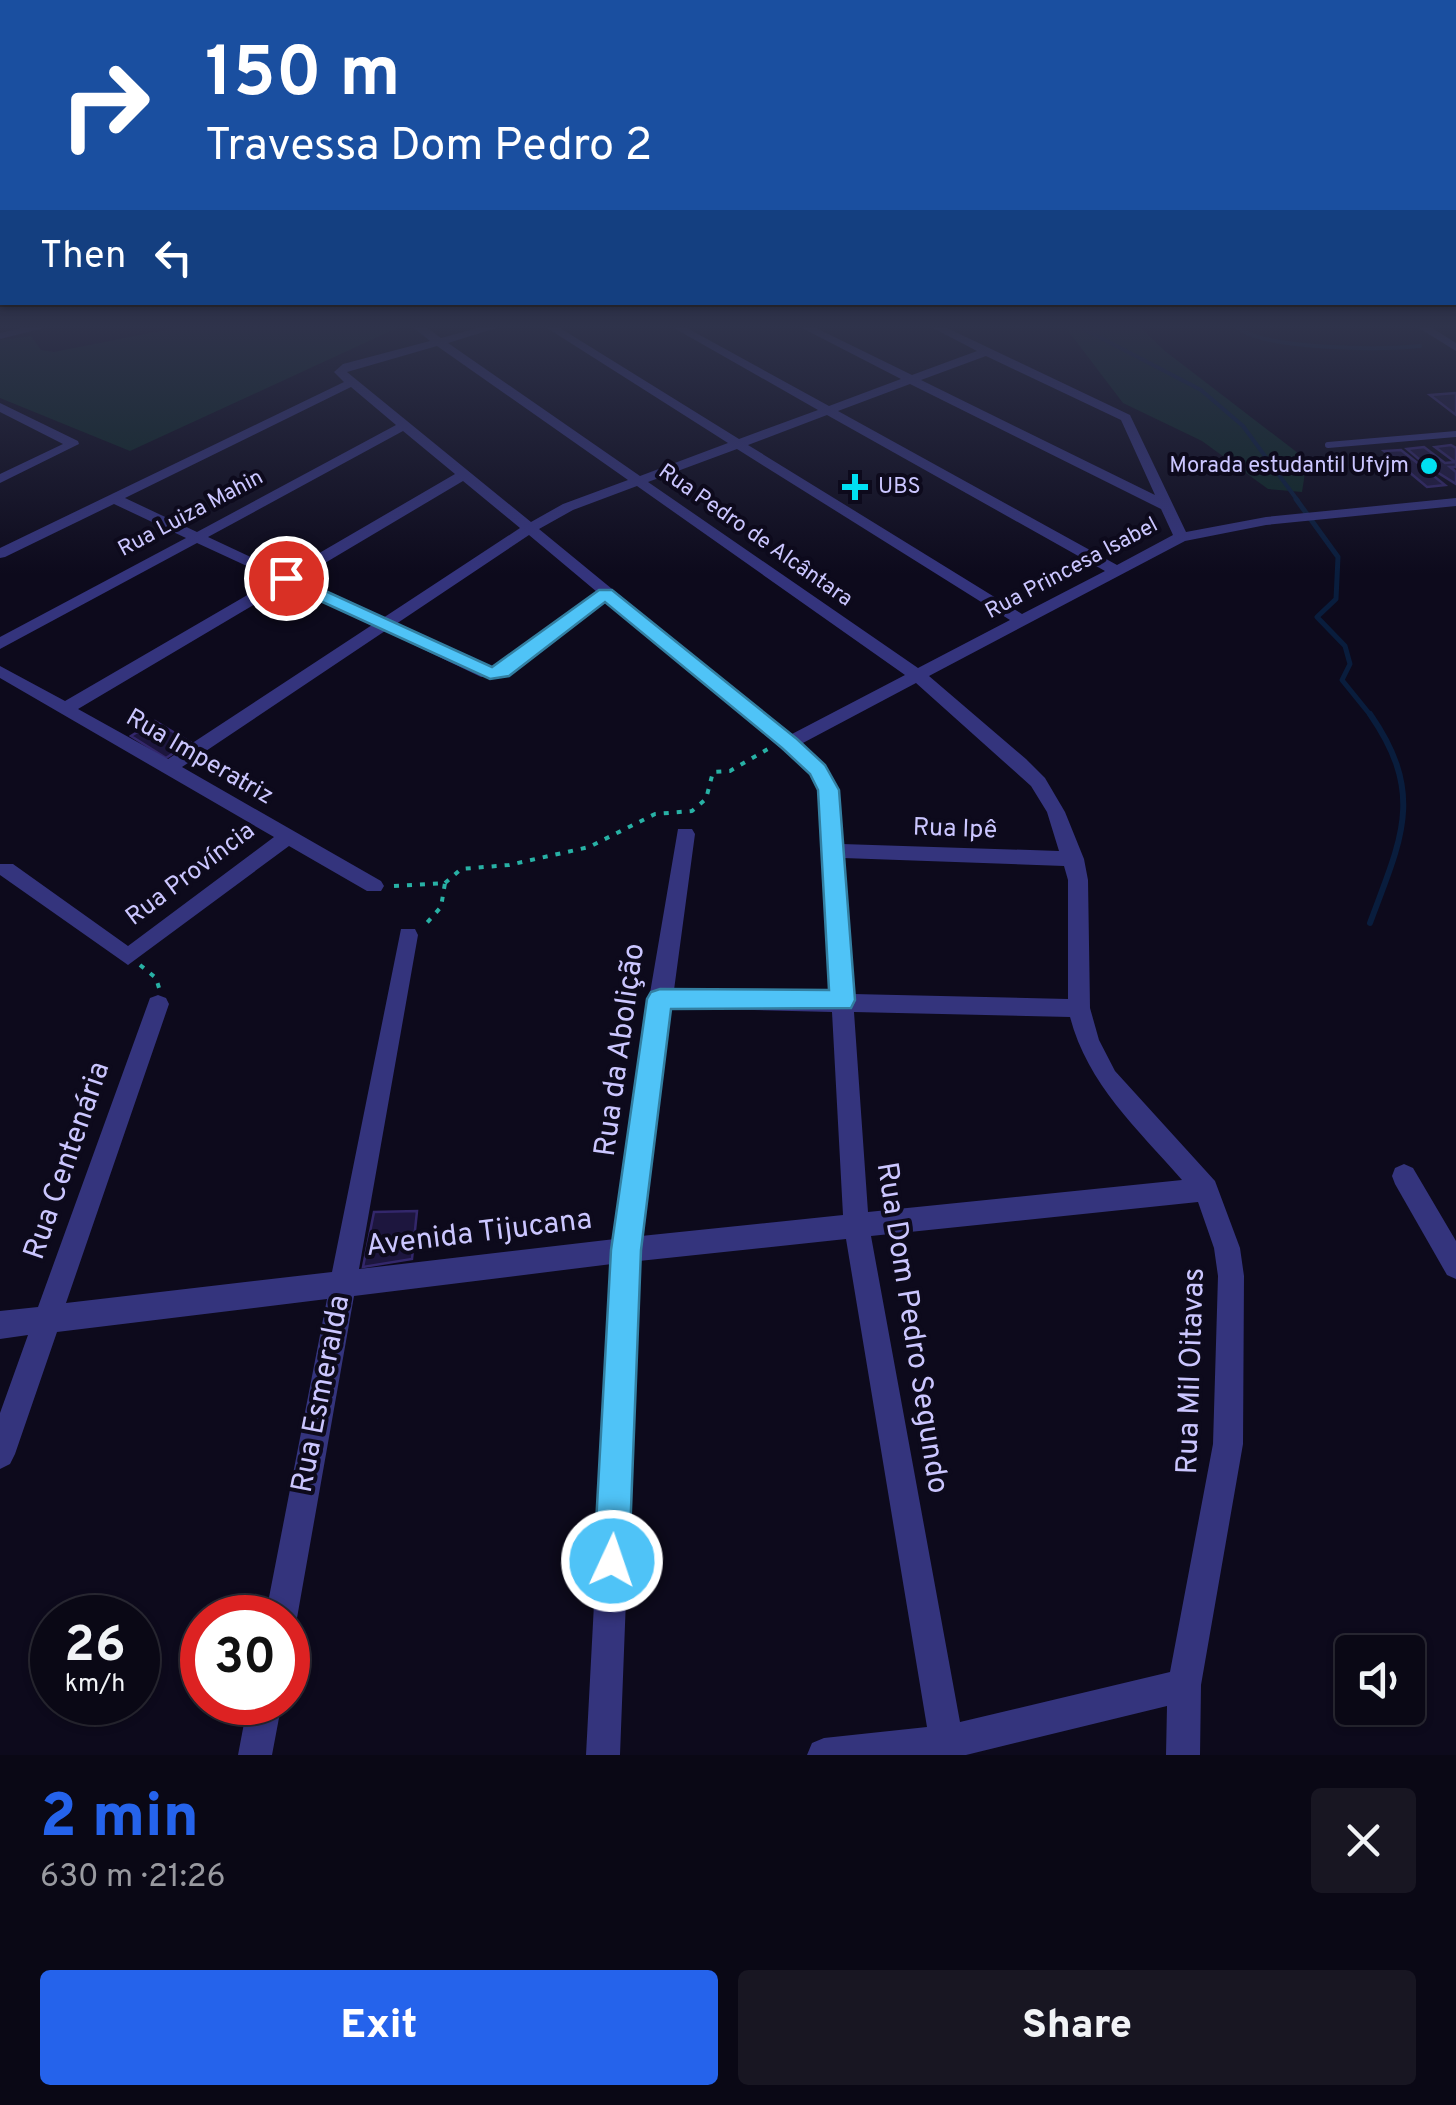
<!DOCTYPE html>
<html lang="en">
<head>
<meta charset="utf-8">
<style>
  body { margin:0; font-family:Overpass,sans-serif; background:#181622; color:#f1f3f6; height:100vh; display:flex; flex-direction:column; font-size:38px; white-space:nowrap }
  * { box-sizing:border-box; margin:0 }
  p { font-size:32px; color:#999aa0 }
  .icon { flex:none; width:55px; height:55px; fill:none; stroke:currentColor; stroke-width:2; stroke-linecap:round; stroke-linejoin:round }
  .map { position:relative; height:1755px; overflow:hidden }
  .side { display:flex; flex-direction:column; background:#0a0815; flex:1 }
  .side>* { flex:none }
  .banner { position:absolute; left:0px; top:0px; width:1458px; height:305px; box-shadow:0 2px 8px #0004,0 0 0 2px #2a2934; background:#1a4fa0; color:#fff; overflow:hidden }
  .buttons { position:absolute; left:1335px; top:1635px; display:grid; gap:20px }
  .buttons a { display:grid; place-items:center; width:90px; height:90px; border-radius:10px; background:#0a0815; box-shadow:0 2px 8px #0004,0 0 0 2px #2a2934; font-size:50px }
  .speed { position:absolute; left:30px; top:1595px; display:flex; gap:20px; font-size:50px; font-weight:700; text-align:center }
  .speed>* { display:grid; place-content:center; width:130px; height:130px; border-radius:50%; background:#0a0815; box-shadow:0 2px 8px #0004,0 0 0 2px #2a2934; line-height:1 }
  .speed small { font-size:25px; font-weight:400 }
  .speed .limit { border:15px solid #d22; background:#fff; color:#111 }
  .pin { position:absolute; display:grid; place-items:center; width:85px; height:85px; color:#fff; margin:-42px; border:5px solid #fff; border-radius:50%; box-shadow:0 2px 10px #0007 }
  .me { position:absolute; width:110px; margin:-55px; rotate:3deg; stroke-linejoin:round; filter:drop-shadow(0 0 8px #0008) }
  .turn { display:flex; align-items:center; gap:35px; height:210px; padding:0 40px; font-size:45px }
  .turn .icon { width:130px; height:130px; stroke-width:2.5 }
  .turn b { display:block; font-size:70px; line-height:85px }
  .then { display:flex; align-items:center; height:95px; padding:0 40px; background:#0003; gap:20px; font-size:38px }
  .round { display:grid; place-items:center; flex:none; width:105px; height:105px; border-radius:10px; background:#181622 }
  .summary { display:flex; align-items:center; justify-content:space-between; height:170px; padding:0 40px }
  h1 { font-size:60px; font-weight:800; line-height:75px; color:#2563eb }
  .button { display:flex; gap:20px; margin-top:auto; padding:20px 40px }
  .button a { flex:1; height:115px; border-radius:10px; background:#2563eb; color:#fff; font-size:40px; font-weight:800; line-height:115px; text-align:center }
  .button a+a { background:#181622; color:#f1f3f6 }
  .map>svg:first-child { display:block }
  .green { fill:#0d2725 }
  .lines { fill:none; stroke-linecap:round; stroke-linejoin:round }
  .stream-far2 { stroke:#091d3d; stroke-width:4 }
  .stream-far1 { stroke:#091d3d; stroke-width:5 }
  .stream { stroke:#091d3d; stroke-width:6 }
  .building { fill:#1d163e; stroke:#33276b; stroke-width:2.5 }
  .path { stroke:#28b1a5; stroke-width:4; stroke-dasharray:5 8; stroke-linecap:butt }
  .lane { stroke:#34347d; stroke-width:6 }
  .street { fill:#34347d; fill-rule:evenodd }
  .route { fill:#4fc3f7; stroke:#337fa1; stroke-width:2.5 }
  .poi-dot { fill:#00dff1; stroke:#0d0a1c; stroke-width:4 }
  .labels { text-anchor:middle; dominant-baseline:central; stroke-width:8; stroke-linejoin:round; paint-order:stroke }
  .far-poi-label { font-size:22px; fill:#cbc6ff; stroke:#0d0a1c; text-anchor:end }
  .far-street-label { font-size:22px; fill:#cbc6ff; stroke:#0d0a1c }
  .street-label { font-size:25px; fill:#cbc6ff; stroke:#0d0a1c }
  .near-street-label { font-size:30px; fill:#cbc6ff; stroke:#0d0a1c }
</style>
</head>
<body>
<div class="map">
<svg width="1456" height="1755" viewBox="0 0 1456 1755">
  <rect width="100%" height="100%" fill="#0d0a1c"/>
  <!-- green -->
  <path class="green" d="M175 328H397L130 451 0 398V340L31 336 41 350 54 352Z
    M1066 328H1141L1165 351 1307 460 1302 492 1268 489 1202 441 1123 403Z"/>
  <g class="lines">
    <!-- stream-far2 -->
    <path class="stream-far2" d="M1082 328 1201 390 1243 426 1298 501
      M1238 328C1269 350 1380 350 1420 346"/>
    <!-- stream-far1 -->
    <path class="stream-far1" d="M1296 499 1338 557 1336 599 1317 617 1345 646 1350 664 1342 680 1372 717"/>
    <!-- stream -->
    <path class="stream" d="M1370 923C1401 839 1426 795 1370 714"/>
  </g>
  <!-- building -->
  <path class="building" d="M1456 393V415L1430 395Z
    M1451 445 1456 448V467H1450L1456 472V484L1432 469H1425L1445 485 1427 487 1384 451 1401 450 1420 465H1426L1407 449 1424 447 1445 463 1455 462 1435 447Z
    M155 721 190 742 166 758 131 736Z
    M417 1211 412 1259 363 1267 374 1212Z"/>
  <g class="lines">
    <!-- path -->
    <path class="path" d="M445 883 461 869 509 865 589 847 655 814 692 811 706 799 713 772 730 771 768 749
      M394 886 445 883 441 907 425 925
      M140 965 156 978 159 988"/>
    <!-- lane -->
    <path class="lane" d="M1328 445 1456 434"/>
    <!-- street -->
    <path class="street" d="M22 328H44L0 339V333Z
      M414 328H427L441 338 478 328H496L448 343 640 476 728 443 547 328H560L739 439 818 410 674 328H687L829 406 901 379 802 328H816L912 375 977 351 933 328H947L1130 415 1186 532 1266 517 1456 498V506L1266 525 1185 541 929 676 1026 759 1045 778 1065 812 1084 859 1088 880 1090 1008 1099 1040 1115 1071 1215 1181 1240 1248 1244 1276 1243 1444 1201 1685 1200 1755H1166L1167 1706 966 1755H807L812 1743 824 1738 927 1727 846 1239 639 1261 620 1755H586L612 1264 354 1296 297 1618 292 1629 288 1631V1618H265L327 1299 57 1332 15 1454 10 1464 0 1469V1413L28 1335 0 1339V1311L38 1307 150 998 158 995 166 998 169 1004 66 1303 332 1272 401 929H415L418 935 359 1269 615 1239 649 999 678 829H692L695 834 674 990 831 994 820 790 811 774 606 600 502 676 481 677 385 631 182 767 381 881 384 886 381 891H367L289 846 128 965 0 875V864H13L128 946 274 837 0 678V666L65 701 275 579 197 543 0 649V637L186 538 114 504 5 557 0 558V548L344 382 334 372 343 364 430 341ZM437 346 628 480 563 504 531 522 347 372ZM986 356 1121 420 1155 495 921 380ZM910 384 1161 509 1173 535 1117 565 838 411ZM351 387 396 425 197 532 125 498ZM827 415 1105 571 1022 614 748 445ZM403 431 455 474 285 573 208 537ZM737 449 1010 620 918 668 648 482ZM463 481 520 528 383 618 298 579ZM637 486 905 675 790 735 539 529 573 510ZM529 535 597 592 497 666 489 668 396 624ZM287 585 372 625 168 759 78 709ZM916 683 1031 786 1047 812 1059 851 842 844C838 792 841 781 801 744ZM843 858 1064 866 1068 880V999L853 994ZM671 1008 832 1012 843 1215 641 1236ZM854 1012 1070 1017C1088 1085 1137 1128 1182 1180L868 1212ZM1198 1202 1214 1248 1218 1276 1213 1444 1170 1672 960 1722 871 1236Z
      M1419 328H1432L1456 343V351Z
      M0 403 78 441 79 444 0 483V474L63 444 0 412Z
      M1404 1164 1413 1168 1456 1241V1279L1447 1275 1395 1184 1392 1176 1395 1168Z
      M248 1702H282L272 1755H238Z"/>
  </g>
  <!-- sky -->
  <linearGradient id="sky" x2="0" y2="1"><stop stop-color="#07060f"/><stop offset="0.57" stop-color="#2f334b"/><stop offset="1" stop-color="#2f334b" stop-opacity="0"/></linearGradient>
  <rect width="1456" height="574" fill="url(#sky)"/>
  <!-- route -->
  <path class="route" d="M286 573 492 667 599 590H612L797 739 825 765 839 790 855 1000 851 1008 671 1009 641 1250 629 1561 624 1573 612 1578 599 1573 594 1561 611 1250 647 999 651 992 660 989 829 990 818 790 810 774 782 748 605 602 509 676 490 679 279 582 277 578Z"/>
  <!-- markers -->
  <g class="poi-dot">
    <circle cx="1429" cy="466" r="10"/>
    <path d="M850 472h10v10h10v10h-10v10h-10v-10h-10v-10h10z"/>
  </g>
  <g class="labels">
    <!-- far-poi labels -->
    <g class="far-poi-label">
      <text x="1409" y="466">Morada estudantil Ufvjm</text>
      <text x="878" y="487" text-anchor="start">UBS</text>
    </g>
    <!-- far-street labels -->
    <g class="far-street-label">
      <text transform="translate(191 514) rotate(-28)">Rua Luiza Mahin</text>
      <text transform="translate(755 536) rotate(35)">Rua Pedro de Alcântara</text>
      <text transform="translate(1072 569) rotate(-28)">Rua Princesa Isabel</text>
    </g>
    <!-- street labels -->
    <g class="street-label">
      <text transform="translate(199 758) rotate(30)">Rua Imperatriz</text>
      <text transform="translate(955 830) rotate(2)">Rua Ipê</text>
      <text transform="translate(191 875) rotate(-37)">Rua Província</text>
    </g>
    <!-- near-street labels -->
    <g class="near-street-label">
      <text transform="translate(621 1050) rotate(-82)">Rua da Abolição</text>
      <text transform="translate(68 1161) rotate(-71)">Rua Centenária</text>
      <text transform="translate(479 1234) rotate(-7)">Avenida Tijucana</text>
      <text transform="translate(911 1328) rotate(81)">Rua Dom Pedro Segundo</text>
      <text transform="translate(1192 1371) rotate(-88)">Rua Mil Oitavas</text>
      <text transform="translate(322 1394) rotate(-79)">Rua Esmeralda</text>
    </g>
  </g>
</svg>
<div class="buttons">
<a><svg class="icon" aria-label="sound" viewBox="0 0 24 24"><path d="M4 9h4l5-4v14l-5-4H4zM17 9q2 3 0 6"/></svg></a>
</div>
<div class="speed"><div>26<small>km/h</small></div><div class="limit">30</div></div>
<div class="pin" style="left:286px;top:578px;background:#d93025"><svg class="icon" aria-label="arrive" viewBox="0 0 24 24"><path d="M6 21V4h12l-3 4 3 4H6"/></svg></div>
<svg class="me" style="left:612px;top:1561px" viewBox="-20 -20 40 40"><circle r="17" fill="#4fc3f7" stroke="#fff" stroke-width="3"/><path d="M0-11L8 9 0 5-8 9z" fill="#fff"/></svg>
<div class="banner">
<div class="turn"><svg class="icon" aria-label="right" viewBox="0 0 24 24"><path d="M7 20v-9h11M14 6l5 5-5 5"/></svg><div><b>150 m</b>Travessa Dom Pedro 2</div></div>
<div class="then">Then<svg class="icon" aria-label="left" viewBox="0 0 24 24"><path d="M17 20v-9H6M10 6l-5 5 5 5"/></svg></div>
</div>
</div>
<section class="side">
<div class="summary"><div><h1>2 min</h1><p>630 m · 21:26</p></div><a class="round"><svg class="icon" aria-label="close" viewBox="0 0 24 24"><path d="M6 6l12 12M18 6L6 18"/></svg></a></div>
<div class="button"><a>Exit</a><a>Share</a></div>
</section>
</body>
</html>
